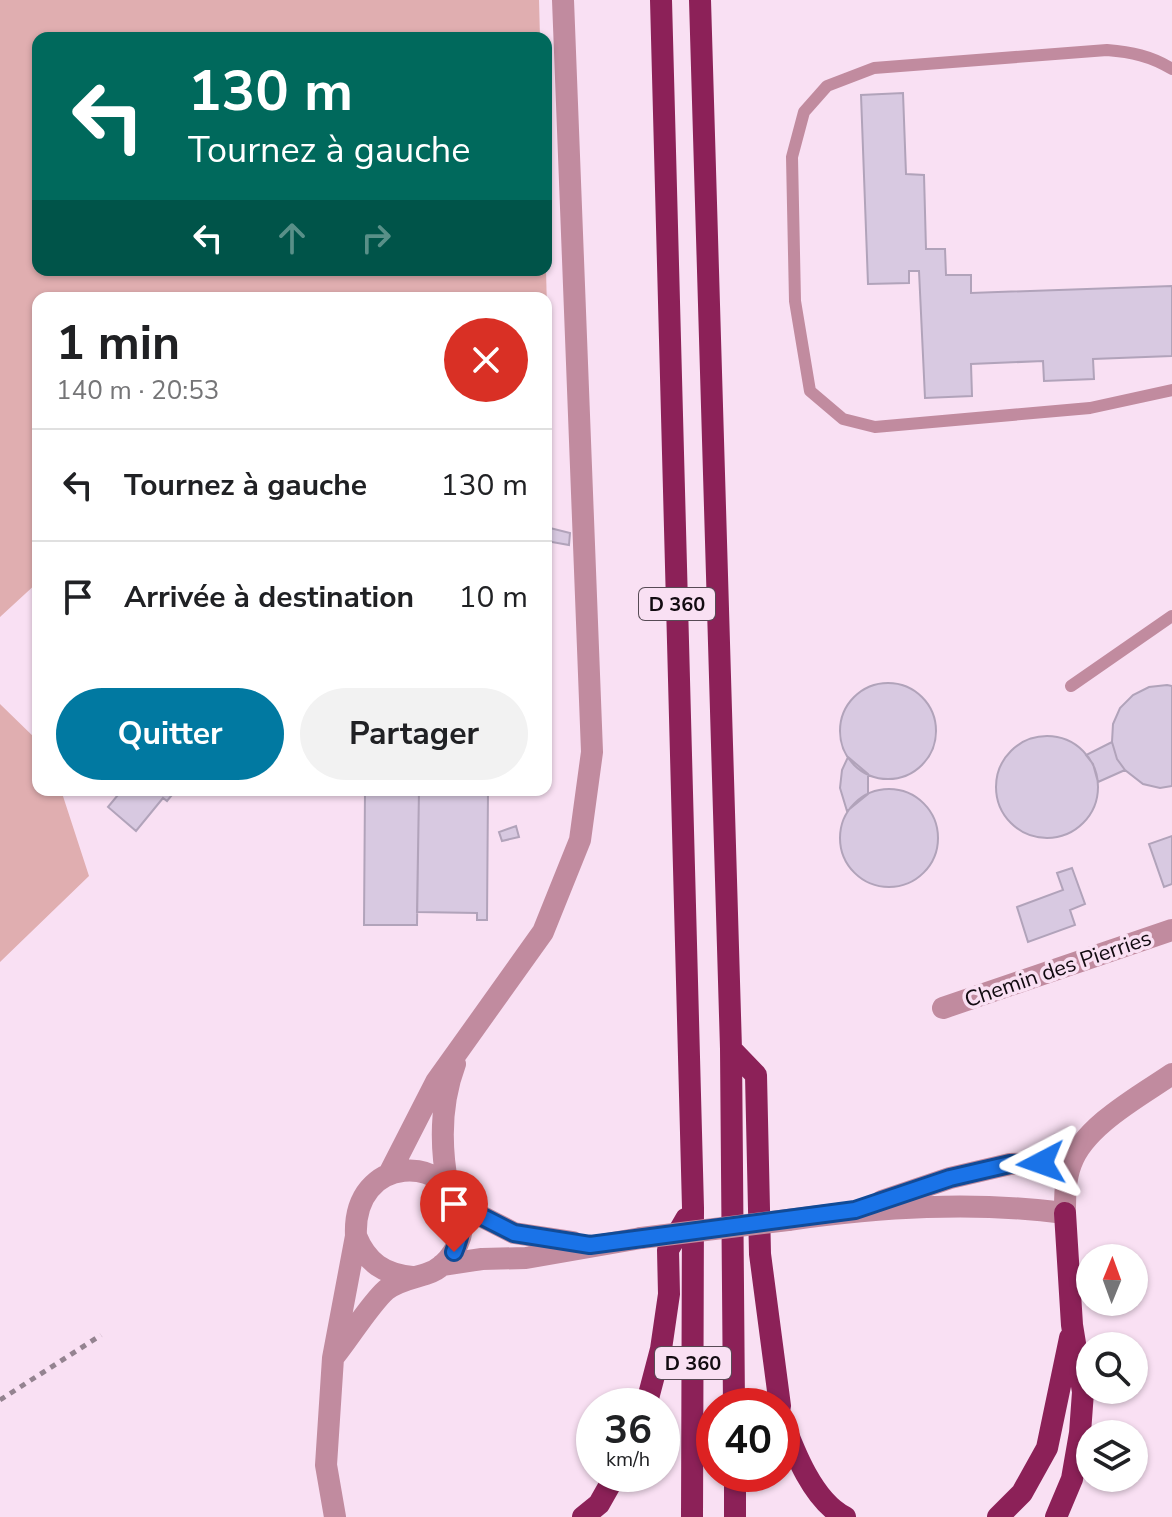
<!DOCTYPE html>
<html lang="fr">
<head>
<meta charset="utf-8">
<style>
  body { margin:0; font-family:"Nunito Sans",sans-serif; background:#f2f2f2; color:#202124; height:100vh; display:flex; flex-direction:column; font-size:30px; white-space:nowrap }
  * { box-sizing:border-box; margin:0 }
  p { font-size:26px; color:#757577 }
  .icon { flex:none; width:44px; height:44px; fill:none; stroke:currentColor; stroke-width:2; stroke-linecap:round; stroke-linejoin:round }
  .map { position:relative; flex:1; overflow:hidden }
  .side { position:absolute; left:32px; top:292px; width:520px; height:504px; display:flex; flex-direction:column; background:#fff; border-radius:16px; box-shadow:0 2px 6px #0004 }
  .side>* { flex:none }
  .hud { position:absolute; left:32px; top:32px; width:520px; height:244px; border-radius:16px; box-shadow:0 2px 6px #0004; background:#00695c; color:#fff; overflow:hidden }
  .needle { width:52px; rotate:1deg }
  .tools { position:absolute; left:1076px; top:1244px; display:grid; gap:16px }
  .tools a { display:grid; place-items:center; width:72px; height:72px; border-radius:50%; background:#fff; box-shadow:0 2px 6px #0004; font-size:40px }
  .speed { position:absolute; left:576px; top:1388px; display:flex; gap:16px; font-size:40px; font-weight:700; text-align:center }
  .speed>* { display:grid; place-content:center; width:104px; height:104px; border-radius:50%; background:#fff; box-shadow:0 2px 6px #0004; line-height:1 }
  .speed small { font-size:20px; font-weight:400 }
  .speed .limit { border:12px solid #d22; background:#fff; color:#111 }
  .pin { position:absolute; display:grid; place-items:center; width:68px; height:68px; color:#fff; margin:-82px -34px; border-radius:50% 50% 50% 0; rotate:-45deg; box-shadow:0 0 8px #0007 }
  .pin .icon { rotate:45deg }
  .me { position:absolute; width:88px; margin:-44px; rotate:266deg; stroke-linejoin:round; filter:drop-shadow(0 0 6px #0008) }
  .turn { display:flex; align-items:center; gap:28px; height:168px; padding:0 24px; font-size:36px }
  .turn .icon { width:104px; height:104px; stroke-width:2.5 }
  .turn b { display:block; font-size:56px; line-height:68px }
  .lanes { display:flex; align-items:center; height:76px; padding:0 24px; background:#0003; justify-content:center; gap:40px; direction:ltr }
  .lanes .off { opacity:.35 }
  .round { display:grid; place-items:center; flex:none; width:84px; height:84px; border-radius:42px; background:#f2f2f2 }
  .headline { display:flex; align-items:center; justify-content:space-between; height:136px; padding:0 24px }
  h1 { font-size:48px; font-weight:700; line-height:60px }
  .action { display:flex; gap:16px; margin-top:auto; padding:16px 24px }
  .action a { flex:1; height:92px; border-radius:48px; background:#0179a1; color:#fff; font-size:32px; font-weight:700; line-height:92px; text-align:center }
  .action a+a { background:#f2f2f2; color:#202124 }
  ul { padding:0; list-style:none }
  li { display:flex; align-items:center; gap:24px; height:112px; padding:0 24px; border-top:2px solid #e0e0e0 }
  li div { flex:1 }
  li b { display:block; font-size:30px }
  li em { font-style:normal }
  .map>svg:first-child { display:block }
  .green { fill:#e0aeb0 }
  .building { fill:#d8c9e1; stroke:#b1a3ba; stroke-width:2 }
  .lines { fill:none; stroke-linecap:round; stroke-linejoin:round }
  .path { stroke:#948390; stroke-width:5; stroke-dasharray:6 6; stroke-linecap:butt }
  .service { stroke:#c18b9f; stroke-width:12 }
  .minor { stroke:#c18b9f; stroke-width:22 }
  .tertiary { stroke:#c18b9f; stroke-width:22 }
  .trunk { stroke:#8c2158; stroke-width:22 }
  .tertiary-bridge { stroke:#c18b9f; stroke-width:22 }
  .route-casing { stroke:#114b97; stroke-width:20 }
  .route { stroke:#1a73e8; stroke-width:14 }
  .labels { text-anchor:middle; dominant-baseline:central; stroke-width:7; stroke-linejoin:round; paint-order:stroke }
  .shield { fill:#f9e0f3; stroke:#574b55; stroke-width:2 }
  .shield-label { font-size:20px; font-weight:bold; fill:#120b11 }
  .street-label { font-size:22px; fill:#120b11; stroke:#f9e0f3 }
</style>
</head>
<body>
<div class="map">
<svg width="1172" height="1517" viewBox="0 0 1172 1517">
  <rect width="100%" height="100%" fill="#f9e0f3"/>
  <!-- green -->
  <path class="green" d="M0 0H539L540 38H38V270H546L552 500 546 499V298H38V582L0 617Z
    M0 704 38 741V790H61L89 876 0 962Z"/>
  <!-- building -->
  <path class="building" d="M903 93 906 174 924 175 926 249H945L946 275H971V293L1172 286V356L1093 359 1094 379 1044 381 1043 361 971 364 972 396 925 398 919 271H909V283L868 284 861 95Z
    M546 527 570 533 569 545 546 541Z
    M840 731a48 48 0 1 1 96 0a48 48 0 1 1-96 0Z
    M1167 685 1172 686V786L1160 788 1143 784 1125 770 1117 759 1112 742 1113 724 1120 708 1133 695 1149 687Z
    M996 787a51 51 0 1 1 102 0a51 51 0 1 1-102 0Z
    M1112 742 1117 759 1125 770 1098 782 1093 764 1086 755Z
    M848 757 868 774V794L847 811 840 788 842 770Z
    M840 838a49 49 0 1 1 98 0a49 49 0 1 1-98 0Z
    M122 790H176L167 801 163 798 136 831 108 807Z
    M365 790H419L417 925H364Z
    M419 790H488L487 920H477V913L417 912Z
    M516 826 519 837 502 841 499 832Z
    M1172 836V884L1164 887 1149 844Z
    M1072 868 1085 904 1070 910 1075 925 1028 942 1017 907 1063 890 1057 873Z"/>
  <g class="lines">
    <!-- path -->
    <path class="path" d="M0 1400 101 1335"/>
    <!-- service -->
    <path class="service" d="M1172 69C1151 56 1131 52 1107 50L874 68 827 86 804 112 792 157 795 301 810 391 843 419 875 427 1090 408 1172 390
      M1071 686 1172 616"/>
    <!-- minor -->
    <path class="minor" d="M943 1008 1172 930"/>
    <!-- tertiary -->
    <path class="tertiary" d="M389 1174 436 1082 543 932 580 840 592 752 563 0
      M448 1187C440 1145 440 1104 455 1064
      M882 1201 950 1178 1010 1164 1071 1162
      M459 1205 514 1233 573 1242
      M788 1220C881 1207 972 1201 1065 1213 1065 1196 1065 1180 1071 1164 1084 1126 1140 1096 1172 1074
      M356 1236C367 1263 384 1274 412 1277
      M442 1265 482 1259 526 1258 641 1238
      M333 1358C348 1340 370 1304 386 1290 397 1281 413 1278 426 1274 449 1267 465 1240 462 1216 452 1152 352 1153 356 1236L333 1358 326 1465 335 1517"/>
    <!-- trunk -->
    <path class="trunk" d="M661 0 693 1208 692 1517
      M700 0 731 1049 734 1406
      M731 1049 756 1075 760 1254 780 1406
      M646 1406 661 1349 669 1294 668 1250 686 1219
      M782 1419C794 1451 813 1501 845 1517
      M735 1474V1517
      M583 1517 599 1504 616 1474
      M998 1517 1022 1493 1047 1448 1070 1338
      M1056 1517 1072 1479 1080 1433 1083 1392 1072 1325 1065 1213"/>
    <!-- tertiary-bridge -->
    <path class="tertiary-bridge" d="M641 1238 788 1220"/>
  </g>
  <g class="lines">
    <defs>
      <path id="route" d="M454 1252C461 1235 463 1223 459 1205L514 1233 590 1245 855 1210 950 1178 1010 1164 1041 1163"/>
    </defs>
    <!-- route casing -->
    <use href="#route" class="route-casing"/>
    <!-- route -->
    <use href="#route" class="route"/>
  </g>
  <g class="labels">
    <!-- shield labels -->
    <g class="shield">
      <rect x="639" y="588" width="76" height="32" rx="6"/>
      <rect x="655" y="1347" width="76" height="32" rx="6"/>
    </g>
    <g class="shield-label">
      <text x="677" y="604">D 360</text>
      <text x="693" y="1363">D 360</text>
    </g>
    <!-- street labels -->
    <g class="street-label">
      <text transform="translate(1058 969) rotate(-19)">Chemin des Pierries</text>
    </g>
  </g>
</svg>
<div class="tools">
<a><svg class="needle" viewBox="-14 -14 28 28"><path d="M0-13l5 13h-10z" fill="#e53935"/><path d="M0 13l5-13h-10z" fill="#757577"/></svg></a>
<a><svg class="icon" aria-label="search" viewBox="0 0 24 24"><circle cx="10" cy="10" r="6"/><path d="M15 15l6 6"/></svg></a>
<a><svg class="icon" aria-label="layers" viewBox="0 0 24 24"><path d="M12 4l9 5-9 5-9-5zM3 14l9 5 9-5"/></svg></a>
</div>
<div class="speed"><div>36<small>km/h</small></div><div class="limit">40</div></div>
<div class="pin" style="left:454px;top:1252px;background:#d93025"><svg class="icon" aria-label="arrive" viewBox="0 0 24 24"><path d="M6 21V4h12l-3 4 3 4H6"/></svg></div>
<svg class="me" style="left:1041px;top:1163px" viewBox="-20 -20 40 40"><path d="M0-17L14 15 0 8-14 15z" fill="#1a73e8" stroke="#fff" stroke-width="4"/></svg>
<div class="hud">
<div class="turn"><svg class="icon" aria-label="left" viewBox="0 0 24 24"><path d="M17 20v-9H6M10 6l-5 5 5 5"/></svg><div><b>130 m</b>Tournez à gauche</div></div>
<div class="lanes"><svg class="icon" aria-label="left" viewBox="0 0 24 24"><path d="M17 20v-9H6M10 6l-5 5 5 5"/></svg><svg class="icon off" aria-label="ahead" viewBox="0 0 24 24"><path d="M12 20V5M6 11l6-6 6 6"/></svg><svg class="icon off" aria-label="right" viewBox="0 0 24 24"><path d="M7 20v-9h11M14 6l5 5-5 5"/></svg></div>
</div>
<section class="side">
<div class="headline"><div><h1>1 min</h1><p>140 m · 20:53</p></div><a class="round" style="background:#d93025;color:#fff"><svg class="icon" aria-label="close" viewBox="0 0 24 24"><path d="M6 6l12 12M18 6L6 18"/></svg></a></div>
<ul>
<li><svg class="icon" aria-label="left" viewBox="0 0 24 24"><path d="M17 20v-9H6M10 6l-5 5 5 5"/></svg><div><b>Tournez à gauche</b></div><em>130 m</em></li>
<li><svg class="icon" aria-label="arrive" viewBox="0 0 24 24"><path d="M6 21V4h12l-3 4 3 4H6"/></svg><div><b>Arrivée à destination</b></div><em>10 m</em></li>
</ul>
<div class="action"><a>Quitter</a><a>Partager</a></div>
</section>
</div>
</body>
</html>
